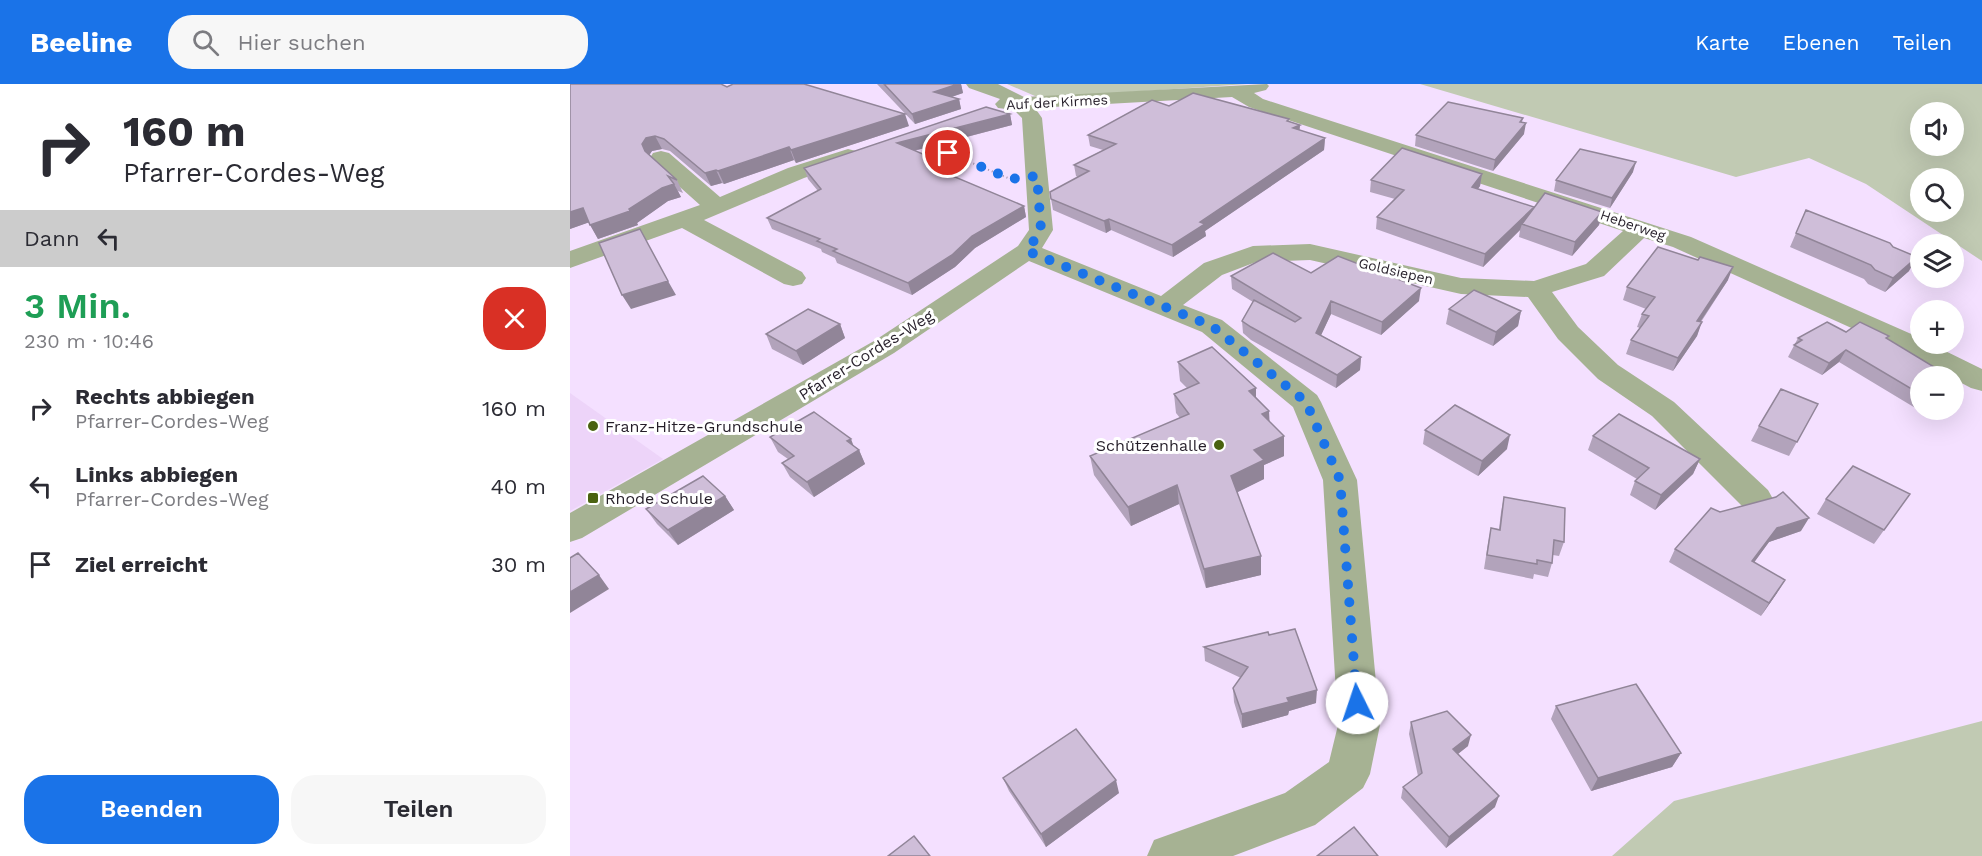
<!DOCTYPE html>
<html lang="de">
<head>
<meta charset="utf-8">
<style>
  body { margin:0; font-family:"Work Sans",sans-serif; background:#f7f7f7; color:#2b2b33; height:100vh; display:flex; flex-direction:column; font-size:22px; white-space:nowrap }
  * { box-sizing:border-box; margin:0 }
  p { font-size:20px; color:#7c7c81 }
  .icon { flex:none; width:33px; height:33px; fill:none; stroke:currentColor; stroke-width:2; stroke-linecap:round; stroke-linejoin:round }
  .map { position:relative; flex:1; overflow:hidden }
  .panel { display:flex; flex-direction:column; background:#fff; width:570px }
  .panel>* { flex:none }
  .top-card { background:#fff; color:#2b2b33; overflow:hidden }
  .fabs { position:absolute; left:1340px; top:18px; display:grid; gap:12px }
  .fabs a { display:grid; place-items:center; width:54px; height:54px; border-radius:50%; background:#fff; box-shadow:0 6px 24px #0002; font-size:30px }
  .pin { position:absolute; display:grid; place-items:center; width:51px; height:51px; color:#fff; margin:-26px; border:3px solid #fff; border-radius:50%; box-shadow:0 2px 6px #0007 }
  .me { position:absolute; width:66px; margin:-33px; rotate:356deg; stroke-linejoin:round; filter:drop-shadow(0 0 4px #0008) }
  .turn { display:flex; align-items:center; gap:21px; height:126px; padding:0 24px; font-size:27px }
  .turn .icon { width:78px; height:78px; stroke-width:2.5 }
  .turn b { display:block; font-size:42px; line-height:51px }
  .then { display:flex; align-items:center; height:57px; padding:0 24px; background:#0003; gap:12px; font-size:22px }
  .round { display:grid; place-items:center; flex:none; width:63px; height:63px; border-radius:24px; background:#f7f7f7 }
  .overview { display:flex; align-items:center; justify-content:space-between; height:102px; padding:0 24px }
  h1 { font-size:36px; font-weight:600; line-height:45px; color:#1e9e55 }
  .primary-button { display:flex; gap:12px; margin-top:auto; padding:12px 24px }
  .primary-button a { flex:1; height:69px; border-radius:24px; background:#1a73e8; color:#fff; font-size:24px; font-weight:600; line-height:69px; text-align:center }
  .primary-button a+a { background:#f7f7f7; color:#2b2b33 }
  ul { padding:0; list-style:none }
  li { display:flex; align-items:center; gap:18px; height:78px; padding:0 24px }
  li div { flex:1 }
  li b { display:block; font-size:22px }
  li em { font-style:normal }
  header { display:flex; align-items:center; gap:36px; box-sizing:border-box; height:84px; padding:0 30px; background:#1a73e8; color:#fff }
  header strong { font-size:28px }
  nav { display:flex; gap:33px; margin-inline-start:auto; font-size:21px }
  .search { width:420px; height:54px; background:#f7f7f7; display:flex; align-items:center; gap:15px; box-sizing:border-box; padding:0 21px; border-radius:24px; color:#7c7c81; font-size:22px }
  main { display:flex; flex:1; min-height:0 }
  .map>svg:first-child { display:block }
  .built { fill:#edd4f9 }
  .green { fill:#c1cab3; fill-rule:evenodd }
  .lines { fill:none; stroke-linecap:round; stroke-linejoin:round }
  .path { stroke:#a394ab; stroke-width:2; stroke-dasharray:1 3; stroke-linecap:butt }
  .minor { fill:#a6b293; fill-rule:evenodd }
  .wall { fill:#b2a3bb }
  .shaded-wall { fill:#918598 }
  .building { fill:#cfbed9; stroke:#918598; stroke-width:1.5 }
  .route { stroke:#1a73e8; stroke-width:10; stroke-dasharray:0 18 }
  .poi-dot { fill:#4a6210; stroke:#fff; stroke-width:2 }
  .labels { text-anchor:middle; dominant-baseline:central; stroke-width:6; stroke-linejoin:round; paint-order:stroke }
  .far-street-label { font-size:14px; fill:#251e29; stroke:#fff }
  .street-label { font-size:16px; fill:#251e29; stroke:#fff }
  .poi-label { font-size:16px; fill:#251e29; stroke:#fff; text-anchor:start }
</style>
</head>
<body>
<header>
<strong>Beeline</strong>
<div class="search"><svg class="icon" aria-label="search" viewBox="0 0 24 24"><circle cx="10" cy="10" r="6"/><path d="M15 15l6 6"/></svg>Hier suchen</div>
<nav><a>Karte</a><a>Ebenen</a><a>Teilen</a></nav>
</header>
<main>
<section class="panel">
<div class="top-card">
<div class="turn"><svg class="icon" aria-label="right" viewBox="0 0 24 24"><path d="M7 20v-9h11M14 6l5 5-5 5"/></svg><div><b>160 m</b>Pfarrer-Cordes-Weg</div></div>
<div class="then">Dann<svg class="icon" aria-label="left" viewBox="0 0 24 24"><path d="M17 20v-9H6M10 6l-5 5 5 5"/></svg></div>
</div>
<div class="overview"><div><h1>3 Min.</h1><p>230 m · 10:46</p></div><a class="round" style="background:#d93025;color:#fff"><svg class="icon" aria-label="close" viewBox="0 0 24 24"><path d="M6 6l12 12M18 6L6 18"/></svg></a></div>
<ul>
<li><svg class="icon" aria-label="right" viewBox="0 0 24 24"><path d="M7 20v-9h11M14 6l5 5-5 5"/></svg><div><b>Rechts abbiegen</b><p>Pfarrer-Cordes-Weg</p></div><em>160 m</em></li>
<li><svg class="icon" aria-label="left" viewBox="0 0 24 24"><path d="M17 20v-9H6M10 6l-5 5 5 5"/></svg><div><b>Links abbiegen</b><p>Pfarrer-Cordes-Weg</p></div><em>40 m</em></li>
<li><svg class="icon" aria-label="arrive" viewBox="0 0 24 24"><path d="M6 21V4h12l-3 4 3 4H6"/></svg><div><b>Ziel erreicht</b></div><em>30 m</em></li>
</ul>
<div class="primary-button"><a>Beenden</a><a>Teilen</a></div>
</section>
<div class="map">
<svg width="1412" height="772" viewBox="0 0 1412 772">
  <rect width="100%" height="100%" fill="#f4e0ff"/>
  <!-- built -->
  <path class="built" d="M0 309 93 375 0 427Z"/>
  <!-- green -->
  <path class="green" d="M437 0H677L502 12H465Z
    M850 0H1412V177L1296 100 1239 74 1166 93ZM1350 28H1383V62H1350ZM1350 94H1383V128H1350Z
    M1412 637V772H1042L1104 717Z"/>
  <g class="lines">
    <!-- path -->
    <path class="path" d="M359 61 438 94"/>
    <!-- minor -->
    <path class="minor" d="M396 0H428L454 13 697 0 699 2 696 6 684 9 693 15 1121 153 1339 249 1350 254V260H1361L1412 285V307L1401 304 1319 261 1103 163 1074 154 1034 192 982 208 1008 243 1048 281 1104 318 1198 406 1203 415 1198 424 1186 427 1174 424 1082 332 1028 295 988 255 958 213 891 210 740 176 686 178 652 191 613 221 652 236 747 311 751 318 787 396 810 641 800 690 793 704 745 741 663 772H577L584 756 715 709 759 678 768 641 753 396 723 323 632 248 459 177 324 269 12 454 0 458V429L304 257 448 162 459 146 452 34 444 26 428 24 425 20 430 15 399 4ZM662 13 679 23 1053 147 1016 180 964 197 891 194 740 160 683 162 634 179 591 212 472 164 483 146 472 34 465 24Z
      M278 65 286 67 289 72 286 77 234 94 134 136 232 188 236 194 232 200 223 202 214 200 112 144 0 184V167L130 121 83 79 80 74 83 69 91 67 99 69 150 113 218 84Z"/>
  </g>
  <!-- wall -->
  <path class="wall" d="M0 0 157 3 339 42 226 79 224 76 154 100 152 99 141 102 100 67 92 65 82 67 79 71 107 96 113 109 108 107 111 113 98 117 67 139 68 141 28 155 19 138 0 145Z
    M307 0H391L393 9 381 13 389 15 391 25 345 40Z
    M599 22 719 35V37L730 41 729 46 755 54 754 66 635 147 636 152 603 173 541 146 536 149 483 126 481 115 508 93 506 92 504 81 533 66 520 62 518 51Z
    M440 30 442 41 344 67 385 93 454 122 456 133 405 164 385 183 342 211 267 179 265 174 252 168 251 165 202 145 197 134 248 107 238 95 234 84Z
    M953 34 952 38 954 50 923 87 845 62 846 51Z
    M1063 88 1040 124 984 107 986 96Z
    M912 90 910 102 908 105 964 123 1032 128 1029 141 1002 172 949 153 950 146 913 183 806 145 807 133 825 115 800 108 801 96Z
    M1236 126 1339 187 1315 208 1298 200 1294 195 1220 163Z
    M741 189 849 217 811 251 761 230 751 251 791 273 790 286 766 304 681 256 673 249 672 237 683 218 662 205 661 192Z
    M1158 196 1131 238 1127 252 1103 287 1056 270 1061 256 1070 244 1067 243 1072 230 1076 225 1053 216 1057 203Z
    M879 225 951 227 948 242 923 262 876 240Z
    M270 240 275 254 233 281 202 265 196 250Z
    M1319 252 1317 255 1350 292V326H1356L1352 328 1269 278 1252 291 1218 273 1228 254Z
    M608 278 686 313 699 327V338L714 352V372L694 381V395L667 408 691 491 636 504 609 420 561 442 524 391 520 372 610 334 606 329 604 310 617 304 610 297Z
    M1248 320 1219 372 1181 357 1189 342Z
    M855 346 937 365 908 392 853 360Z
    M1023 352 1130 375 1123 390 1085 426 1060 411 1065 397 1067 395 1018 366Z
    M200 353 284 362 289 366 295 380 244 413 220 393 212 379 218 375 208 368Z
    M1340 410 1304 460 1247 430 1256 415Z
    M155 412 164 426 108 461 87 440 76 425Z
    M934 413 994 458 989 472 983 471 982 479 978 493 964 490 963 495 914 485 918 459 921 444 929 445 931 428Z
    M1150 428 1231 447 1199 458 1184 478 1207 509 1191 532 1099 478 1105 465Z
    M699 551 746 619 719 627 718 631 672 644 664 618 663 604 671 594 635 577 634 563Z
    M986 622 1111 669 1102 683 1021 707 981 635Z
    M841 638 898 662 888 670 925 723 876 764 831 714 833 703 848 692 839 650Z
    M433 694 549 709 476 763 439 707Z"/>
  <!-- shaded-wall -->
  <path class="shaded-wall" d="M388 0H391L393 9 367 18 364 8Z
    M389 15 391 25 345 40 342 30Z
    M335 30 339 42 226 79 221 66Z
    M440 30 442 41 331 70 327 59Z
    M956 39 954 50 923 87 925 76Z
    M730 41 729 52 723 44Z
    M85 52 92 65 82 67 78 73 81 80 72 60 76 54Z
    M755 54 754 66 635 147 636 152 603 173 602 161 630 138Z
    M219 63 224 76 154 100 148 87Z
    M1066 78 1063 88 1040 124 1042 114Z
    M383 83 385 94 373 88Z
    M146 86 152 99 141 102 135 89Z
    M912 90 910 102 900 115 902 103Z
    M104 100 111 113 98 117 67 139 68 141 28 155 20 141 59 125 92 104Z
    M454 122 456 133 405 164 385 183 342 211 338 199 402 152Z
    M964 123 961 135 952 140 950 146 913 183 915 170Z
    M13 124 20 138 0 145V128Z
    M1032 128 1029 141 1002 172 1005 158Z
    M539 135 541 146 536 149 534 137Z
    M1347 173 1339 187 1315 208 1323 194Z
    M1163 183 1158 196 1122 250 1127 237Z
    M98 197 106 211 61 225 52 211Z
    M851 204 849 217 811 251 812 238Z
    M761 217V230L746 262V249Z
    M951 227 948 242 923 262 926 248Z
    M1132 238 1127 252 1103 287 1108 274Z
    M270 240 275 254 233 281 226 267Z
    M1276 266 1269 278 1252 291 1259 279Z
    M791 273 790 286 766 304 767 291Z
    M1389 299 1383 308V302Z
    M686 304V323L679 307Z
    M699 327 700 346 692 330Z
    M940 351 937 365 908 392 912 377Z
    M714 352V372L694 381V395L662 411 661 392 684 366Z
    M281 355 286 368 289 366 295 380 244 413 237 398 277 357Z
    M1130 375 1123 390 1085 426 1091 411Z
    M607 401 609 420 561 442 558 423Z
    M155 412 164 426 108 461 98 446Z
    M1239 434 1231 447 1199 458 1175 491 1182 477 1207 444Z
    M691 472V491L636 504 634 485Z
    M29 491 39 505 0 529V508Z
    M1215 496 1207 509 1191 532 1199 519Z
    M747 606 746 619 719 627 718 631 672 644V630L717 614Z
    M901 651 898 662 880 676 883 665Z
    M1111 669 1102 683 1021 707 1028 694Z
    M546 696 549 709 476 763 471 750Z
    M929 712 925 723 876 764 879 753Z"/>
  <!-- building -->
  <path class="building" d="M0 0H151L157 3 163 0H234L335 30 221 66 219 63 148 87 146 86 135 89 94 55 85 52 76 54 72 60 75 67 107 96 98 92 104 100 92 104 59 125 60 127 20 141 13 124 0 128Z
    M314 0H388L364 8 389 15 342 30Z
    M623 9 719 35 717 37 730 41 723 44 755 54 630 138 635 140 602 161 539 135 534 137 481 115 480 108 519 87 504 81 546 60 518 51 582 16 599 22Z
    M878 18 953 34 950 38 956 39 925 76 846 51Z
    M416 23 440 30 327 59 383 83 373 88 454 122 402 152 382 171 338 199 263 167 267 165 247 157 250 155 197 134 251 105 234 84Z
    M832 64 912 90 902 103 964 123 915 170 807 133 834 106 801 96Z
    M1010 65 1066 78 1042 114 986 96Z
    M975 109 1032 128 1005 158 952 140Z
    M1236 126 1320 159 1323 163 1347 173 1323 194 1305 186 1301 181 1226 149Z
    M70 145 98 197 52 211 29 159Z
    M1088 163 1128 176 1130 173 1163 183 1127 237 1132 238 1108 274 1061 256 1079 232 1072 230 1085 213 1057 203Z
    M703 169 741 189 768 172 851 204 812 238 761 217 746 249 791 273 767 291 681 243 672 237 684 216 725 238 731 234 661 192Z
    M904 206 951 227 926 248 879 225Z
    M238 225 270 240 226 267 196 250Z
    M1257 238 1276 248 1290 238 1319 252 1316 254 1379 292H1350V310L1276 266 1259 279 1224 261 1232 256 1228 254Z
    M642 263 686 304 679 307 699 327 692 330 714 352 684 366 694 376 661 392 691 472 634 485 607 401 558 423 520 372 619 330 604 310 629 299 608 278Z
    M1383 295 1389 299 1383 302Z
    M1211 305 1248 320 1227 358 1189 342Z
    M885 321 940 351 912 377 855 346Z
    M244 328 281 355 277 357 289 366 237 398 212 379 224 372 200 353Z
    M1049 330 1130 375 1091 411 1065 397 1079 384 1023 352Z
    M1283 382 1340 410 1314 446 1256 415Z
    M133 392 155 412 98 446 76 425Z
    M1213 408 1239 434 1207 444 1182 477 1215 496 1199 519 1105 465 1141 424 1150 428 1206 413Z
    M934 413 995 424 994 458 984 456 982 479 967 476V480L917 471 921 444 930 446Z
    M8 469 29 491 0 508V474Z
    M725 545 747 606 717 614 719 618 672 630 663 604 678 583 634 563 698 548 699 551Z
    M1066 600 1111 669 1028 694 986 622Z
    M877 627 901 651 883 665 929 712 879 753 833 703 852 689 841 638Z
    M506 645 546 696 471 750 433 694Z
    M784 743 808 772H747Z
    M344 752 360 772H318Z"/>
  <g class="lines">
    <!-- route -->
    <path class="route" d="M378 69 441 95 467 92 471 146 457 167 642 242 736 318 770 396 787 619"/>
  </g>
  <!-- markers -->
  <g class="poi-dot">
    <circle cx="23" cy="342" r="6"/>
    <circle cx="649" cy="361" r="6"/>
    <rect x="17" y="408" width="12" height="12" rx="3"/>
  </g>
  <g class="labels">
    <!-- far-street labels -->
    <g class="far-street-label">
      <text transform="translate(487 18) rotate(-3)">Auf der Kirmes</text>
      <text transform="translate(1063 141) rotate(19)">Heberweg</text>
      <text transform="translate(826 187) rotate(13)">Goldsiepen</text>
    </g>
    <!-- street labels -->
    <g class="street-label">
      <text transform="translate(296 271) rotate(-32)">Pfarrer-Cordes-Weg</text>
    </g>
    <!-- poi labels -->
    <g class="poi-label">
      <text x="35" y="342">Franz-Hitze-Grundschule</text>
      <text x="637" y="361" text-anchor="end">Schützenhalle</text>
      <text x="35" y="414">Rhode Schule</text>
    </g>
  </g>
</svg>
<div class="fabs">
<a><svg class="icon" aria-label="sound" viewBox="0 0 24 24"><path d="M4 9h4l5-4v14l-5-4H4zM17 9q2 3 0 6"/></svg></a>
<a><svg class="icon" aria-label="search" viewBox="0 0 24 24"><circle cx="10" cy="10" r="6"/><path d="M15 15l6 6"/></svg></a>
<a><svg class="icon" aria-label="layers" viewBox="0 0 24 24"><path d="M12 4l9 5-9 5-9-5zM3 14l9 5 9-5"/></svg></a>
<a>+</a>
<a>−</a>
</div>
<div class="pin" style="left:378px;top:69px;background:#d93025"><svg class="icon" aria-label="arrive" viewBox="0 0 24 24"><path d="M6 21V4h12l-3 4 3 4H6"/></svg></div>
<svg class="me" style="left:787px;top:619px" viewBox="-20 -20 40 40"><circle r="19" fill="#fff"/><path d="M0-13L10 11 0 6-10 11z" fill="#1a73e8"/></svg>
</div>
</main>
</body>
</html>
